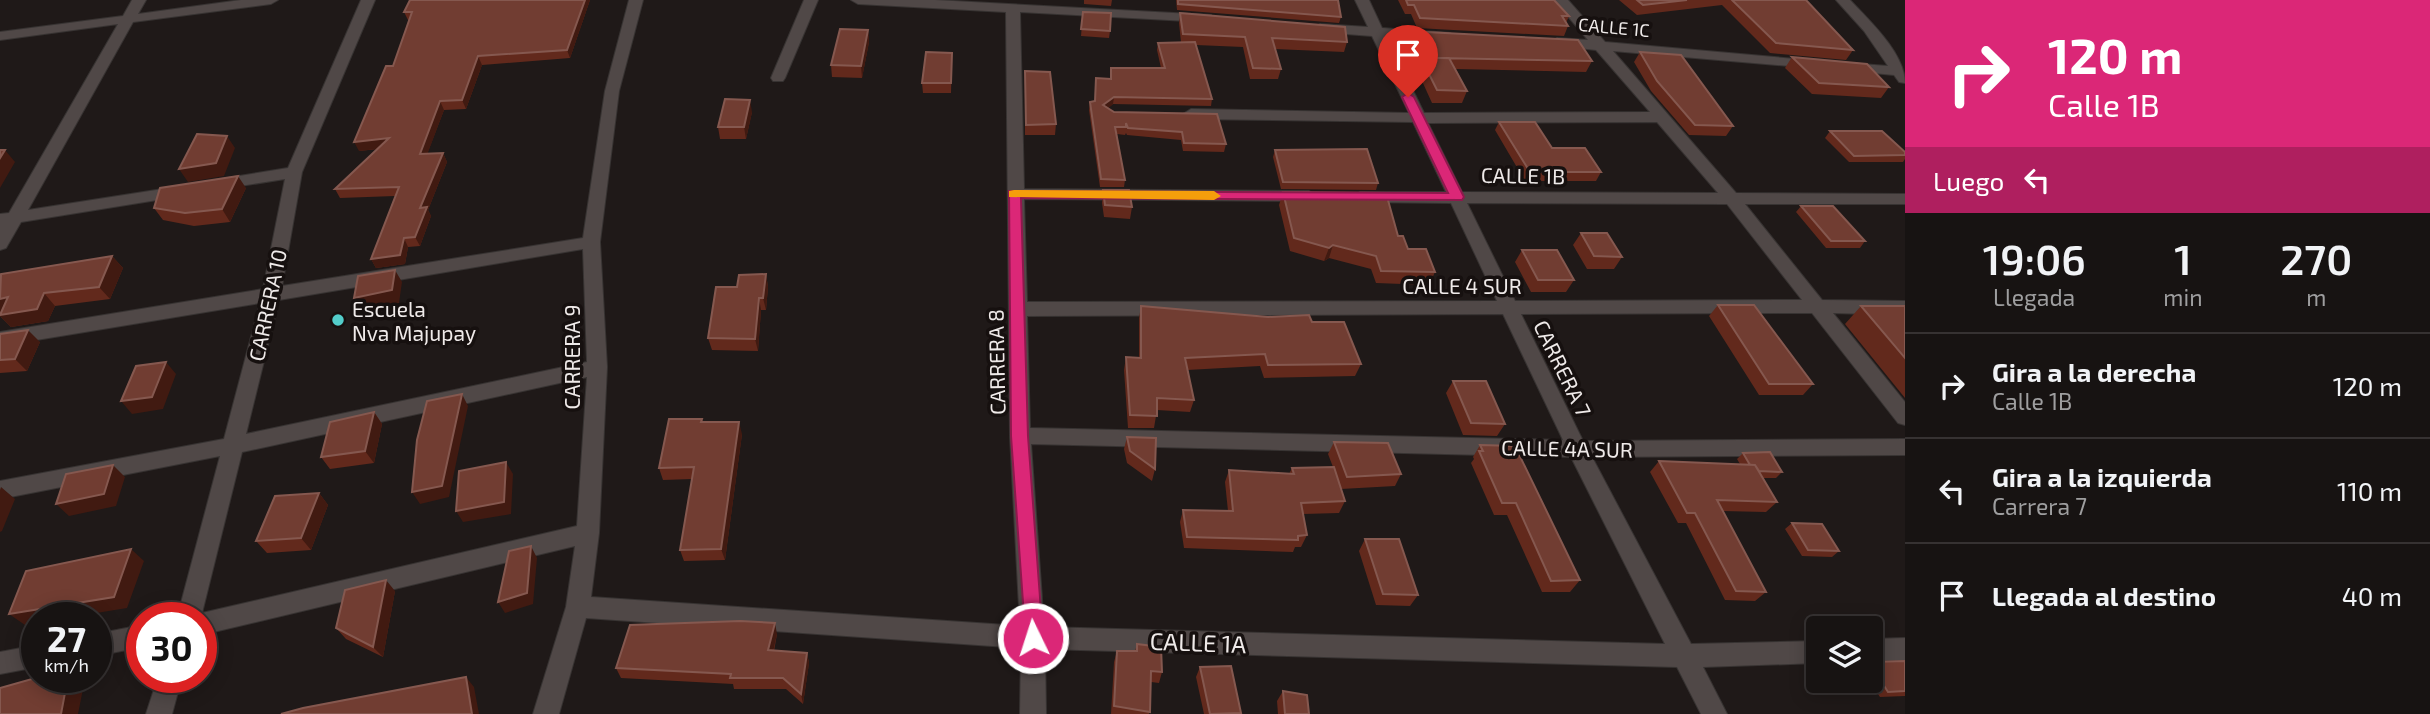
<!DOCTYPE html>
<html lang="es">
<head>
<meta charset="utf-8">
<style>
  body { margin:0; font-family:"Exo 2",sans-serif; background:#242020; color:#f1f3f6; height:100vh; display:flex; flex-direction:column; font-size:26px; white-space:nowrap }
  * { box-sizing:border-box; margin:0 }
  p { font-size:23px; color:#9e9e9f }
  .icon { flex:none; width:38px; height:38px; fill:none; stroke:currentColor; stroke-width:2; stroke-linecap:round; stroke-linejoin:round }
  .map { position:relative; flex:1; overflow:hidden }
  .sheet { display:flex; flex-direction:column; background:#171312; width:525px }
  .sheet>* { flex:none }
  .top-card { background:#db2777; color:#fff; overflow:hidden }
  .tools { position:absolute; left:1806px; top:616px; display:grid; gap:14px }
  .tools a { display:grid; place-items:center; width:77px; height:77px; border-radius:7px; background:#171312; box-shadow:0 4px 18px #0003,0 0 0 2px #363232; font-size:35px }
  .speed { position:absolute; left:21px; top:602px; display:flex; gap:14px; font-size:35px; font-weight:700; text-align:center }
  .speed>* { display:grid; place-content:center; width:91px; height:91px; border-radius:50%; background:#171312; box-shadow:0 4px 18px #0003,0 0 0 2px #363232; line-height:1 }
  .speed small { font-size:18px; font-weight:400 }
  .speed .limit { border:10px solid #d22; background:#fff; color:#111 }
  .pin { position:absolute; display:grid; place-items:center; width:60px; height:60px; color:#fff; margin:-72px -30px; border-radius:50% 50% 50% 0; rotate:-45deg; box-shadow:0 0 7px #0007 }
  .pin .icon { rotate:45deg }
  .me { position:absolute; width:77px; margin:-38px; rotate:356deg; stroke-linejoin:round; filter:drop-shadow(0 0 5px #0008) }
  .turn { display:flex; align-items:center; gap:24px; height:147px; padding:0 28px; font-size:32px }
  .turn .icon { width:91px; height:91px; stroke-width:2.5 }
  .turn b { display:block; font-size:49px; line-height:60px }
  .then { display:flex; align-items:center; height:66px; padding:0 28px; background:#0003; gap:14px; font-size:26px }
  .eta { display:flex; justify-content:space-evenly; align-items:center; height:119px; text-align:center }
  .eta b { font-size:42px; font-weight:600; line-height:49px }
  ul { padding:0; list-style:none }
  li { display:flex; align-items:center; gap:21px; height:105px; padding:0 28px; border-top:2px solid #363232 }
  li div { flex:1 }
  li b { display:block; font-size:26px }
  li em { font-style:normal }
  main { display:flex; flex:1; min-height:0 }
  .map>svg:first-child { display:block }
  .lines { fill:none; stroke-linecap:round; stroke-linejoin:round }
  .minor-casing { stroke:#373332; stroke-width:2 }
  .minor { fill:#504847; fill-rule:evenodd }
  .wall { fill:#62291c }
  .shaded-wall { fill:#411a11 }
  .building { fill:#713d32; stroke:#85584f; stroke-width:2 }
  .route { fill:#db2777; stroke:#8e194d; stroke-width:2 }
  .slow { fill:#f59e0b }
  .poi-dot { fill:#53cdca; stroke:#16100f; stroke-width:2.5 }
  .labels { text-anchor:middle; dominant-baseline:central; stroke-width:7; stroke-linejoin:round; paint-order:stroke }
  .far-street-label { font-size:18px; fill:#efeae9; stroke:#16100f }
  .street-label { font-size:21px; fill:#efeae9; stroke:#16100f }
  .poi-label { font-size:21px; fill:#efeae9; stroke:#16100f; text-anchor:start }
  .near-street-label { font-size:24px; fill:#efeae9; stroke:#16100f }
</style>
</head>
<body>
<main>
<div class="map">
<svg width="1905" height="714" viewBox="0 0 1905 714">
  <rect width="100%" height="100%" fill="#1f1918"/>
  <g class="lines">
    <defs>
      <path id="minor" d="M132 0H146L138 14 241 0H278L271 4 133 22 28 210 182 186 188 187 190 191 188 195 21 222 6 248 0 250V214L9 213 118 24 0 40V32L123 16Z
        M361 0H375L302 172 282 286 583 238 605 91 629 0H643L619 91 600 242 607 367 599 533 591 597 1020 626 1010 436 1006 12 858 4 851 0H935L1211 15V21L1206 22 1020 12 1024 189 1309 191 1317 196 1309 201 1024 199 1027 302 1497 301 1451 203 1360 202 1352 197 1360 192H1446L1413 122 1191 119 1183 114 1191 109 1409 113 1372 36 1320 32 1313 28 1320 24 1368 27 1355 0H1369L1382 28 1450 33 1457 37 1450 41 1387 37 1424 113 1650 112 1596 50 1552 45 1550 42 1557 38 1588 40 1554 0H1568L1605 42 1818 61 1820 64 1813 68 1613 51 1736 193 1905 194V204H1745L1822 300 1905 301V315L1833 313 1905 402V425L1898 423 1812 313 1521 314 1583 441 1905 439V455L1592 457 1691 644 1818 641V663L1703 667 1727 714H1701L1677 667 1045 649 1046 714H1020L1021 648 586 618 559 714H533L566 607 575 546 201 635V618H177L220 456 0 499V481L224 439 260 303 0 346V332L263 289 285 179 215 190 207 185 215 180 288 168ZM1657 122 1718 193 1462 192 1428 123ZM1467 203 1727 204 1802 300 1515 301ZM583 249 587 362 246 434 279 300ZM1503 314 1563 440 1030 428 1027 316ZM587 377 577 526 202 613 242 452ZM1031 444 1571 457 1665 644 1044 627Z
        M804 0H818L785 78 783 81H773L771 78Z
        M1836 0H1850C1871 22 1905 54 1905 83L1899 82 1894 75 1842 70V64L1847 63 1888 66 1864 31Z
        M142 625V647L96 656V634Z
        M1905 638V660L1871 661V639Z
        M37 645V667L0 674V652Z
        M158 677H182L172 714H146Z"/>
    </defs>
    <!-- minor casing -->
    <use href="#minor" class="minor-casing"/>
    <!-- minor -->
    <use href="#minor" class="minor"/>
  </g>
  <!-- wall -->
  <path class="wall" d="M410 0H590L570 58 482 65 466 109 444 110 427 154 443 153 447 162 428 210 431 216 420 246 408 247 405 264 376 268 371 259 395 196 340 198 335 189 378 149 359 151 393 66 409 20H408L404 12Z
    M1084 0H1112L1111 6 1084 4Z
    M1176 0H1338L1341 17 1339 23 1177 10Z
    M1398 0H1554L1569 16 1566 23 1568 26 1564 36 1417 28 1411 14H1405Z
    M1619 0H1806L1853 50 1846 60 1770 53 1722 5 1637 15Z
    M1083 12 1110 31 1109 38 1081 36Z
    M1180 13 1347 42 1344 52 1275 49 1281 69 1278 79H1250L1243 47 1196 45 1212 99 1211 106 1113 104 1108 108 1114 112 1226 144 1224 152 1183 151 1181 140 1127 135 1126 133 1125 135 1117 134 1125 180 1124 187H1100L1089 110 1090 102 1095 101 1110 78 1111 68H1161L1157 50 1158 43 1181 42 1179 23Z
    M868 30 869 42 862 78 832 77 831 65Z
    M1426 32 1592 61 1586 72 1456 69 1467 91 1462 103H1432L1417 70 1421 58H1429L1422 43Z
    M1640 52 1733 126 1726 136 1689 135 1651 91 1634 62Z
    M952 53 951 93H923L922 83Z
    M1792 57 1889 87 1881 98 1812 94 1785 68Z
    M1025 71 1056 124 1055 135H1025Z
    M752 112 746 139H720L718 127Z
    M1499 122 1601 172 1596 181H1525L1495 130Z
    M1830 131 1905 152V159L1903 162H1849L1825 138Z
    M1275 150 1378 183 1376 190 1281 189 1273 157Z
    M246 188 230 222 194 226 163 220 154 208Z
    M1103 190 1132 207 1130 219 1104 217 1102 203Z
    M1283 192 1398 236 1408 249 1435 272 1429 285 1376 283 1371 269 1329 258 1324 261 1290 251 1279 205Z
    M1801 206 1865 241 1860 248H1826L1796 212Z
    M1581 233 1622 257 1614 269H1587L1573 245Z
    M1522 250 1574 280 1566 292H1531L1515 262Z
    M112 256 123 268 110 299 55 306 48 321 11 327 0 316V275Z
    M766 274 768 287 766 310H761L758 351 712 350 708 338 737 287Z
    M1718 305 1813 384 1803 395H1759L1709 316Z
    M1141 306 1312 322 1361 364 1355 376 1264 378 1260 366 1187 370 1194 400 1190 412 1157 410 1154 428H1128L1124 370 1126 357 1139 358V318Z
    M1861 306H1905V398L1845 324Z
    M0 334 40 342 27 371 0 373Z
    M1453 381 1505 424 1497 436 1463 435 1446 393Z
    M374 412 382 424 374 463 330 469 321 457Z
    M702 419 703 422 742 434 725 560 684 561 680 550 692 479 663 480 659 468Z
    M1127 437 1155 469 1152 481 1127 463 1124 449Z
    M1334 442 1401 474 1395 486 1341 489 1336 475 1345 501 1339 513 1303 514 1307 535 1301 547H1295L1293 552 1184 548 1180 522 1183 510 1228 511 1225 482 1229 470 1289 474 1292 468 1333 467 1328 454Z
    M1480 445 1580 580 1570 592H1542L1507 515H1494L1471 463 1474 459 1473 457Z
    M1743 453 1782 472 1776 478H1763L1777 502 1766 512 1722 511 1766 592 1755 601 1725 600 1686 523H1678L1650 472 1659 461 1740 464 1737 459Z
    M319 493 328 505 311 550 267 553 256 541Z
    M1792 523 1839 551 1832 557 1802 556 1785 529Z
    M1365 539 1418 595 1410 606 1376 605 1359 551Z
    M395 591 383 657 346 639 336 628Z
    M777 634 774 651 807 653 809 663 803 704 786 689H734L733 684 621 678 616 668Z
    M1137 644 1162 672 1159 683 1151 682 1149 714H1111L1114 662 1117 651H1135Z
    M1905 661V696L1880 697 1869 681H1871V662Z
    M1200 667 1241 713V714H1204L1196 677Z
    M1283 691 1309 714H1278L1277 701Z"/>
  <!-- shaded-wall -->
  <path class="shaded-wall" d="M585 0H590L570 58 567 50Z
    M868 30 869 42 862 78 861 66Z
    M478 56 482 65 466 109 462 100Z
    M1114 97 1113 104 1103 113V105Z
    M750 100 752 112 746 139 744 127Z
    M440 101 444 110 424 163 420 154Z
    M227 136 235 148 224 176 188 182 179 169Z
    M389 138 394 147 359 151 354 142Z
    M5 150 15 162 0 188V158Z
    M443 153 447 162 428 210 431 216 420 246 415 237 420 208Z
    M238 176 246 188 230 222 222 209Z
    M404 238 408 247 405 264 376 268 371 259Z
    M1333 245 1329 258 1324 261 1329 248Z
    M112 256 123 268 110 299 99 287Z
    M395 270 402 282 399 303 361 310 354 298Z
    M766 274 768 287 766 310 763 298Z
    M44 293 55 306 48 321 11 327 0 316Z
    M8 297 0 313V299Z
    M759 298 761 310 758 351 755 339Z
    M28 330 40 342 27 371 15 359Z
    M166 362 176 374 163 409 132 414 121 401Z
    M462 394 468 406 449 497 420 504 412 492Z
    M374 412 382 424 374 463 365 451Z
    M739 422 742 434 725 560 721 549Z
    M506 462 513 474 511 514 463 522 456 511Z
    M113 465 125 477 116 506 69 516 56 504Z
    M1 487 15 499 2 531 0 532V490Z
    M319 493 328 505 311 550 301 538Z
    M531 546 537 558 533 604 505 613 498 602Z
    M131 549 144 561 127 608 66 618H37V623L25 625 9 614Z
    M386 580 395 591 383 657 373 647Z
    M775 623 777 634 771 661 768 650Z
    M807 653 809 663 803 704 801 694Z
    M68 677H83L85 679 78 714H61Z
    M466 677 474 687 479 714H472Z"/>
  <!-- building -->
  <path class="building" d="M410 0H585L567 50 478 56 462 100 440 101 420 154 443 153 420 208 427 207 415 237 404 238 400 255 371 259 399 187 335 189 389 138 354 142 386 66H393L412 12H404Z
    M1178 0H1338L1341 17 1178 4Z
    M1406 0H1554L1569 16H1562L1568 26 1420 18 1414 5H1408Z
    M1637 0H1687L1643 5Z
    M1732 0H1806L1853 50 1776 43Z
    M1083 12 1111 13 1110 31 1081 29Z
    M1180 13 1345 27 1347 42 1272 38 1281 69 1253 68 1245 37 1183 34Z
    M840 29 868 30 861 66 831 65Z
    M1426 32 1578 40 1592 61 1437 58Z
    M1195 42 1212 99 1114 97 1103 105 1114 112 1217 114 1226 144 1184 143 1182 132 1128 128 1126 123V127H1115L1125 180 1101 179 1090 102 1095 101 1096 78 1111 79V68H1165L1158 43Z
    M926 52 952 53 951 83H922Z
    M1640 52 1681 55 1733 126 1695 125 1657 81Z
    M1792 57 1867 64 1889 87 1819 83Z
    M1421 58H1449L1467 91 1437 90Z
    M1025 71 1050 72 1056 124 1026 125Z
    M725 99 750 100 744 127H718Z
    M1499 122H1535L1552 148H1585L1601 172H1530Z
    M1830 131H1882L1905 152V155L1854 156Z
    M197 134 227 136 216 163 179 169Z
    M1367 149 1378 183 1283 182 1275 150Z
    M0 150H5L0 158Z
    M238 176 222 209 185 213 154 208 160 188Z
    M1103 190H1129L1132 207 1105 205Z
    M1283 192 1386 193 1398 236H1403L1408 249H1426L1435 272 1381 271 1376 256 1333 245 1329 248 1294 238Z
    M1801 206H1833L1865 241H1831Z
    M1581 233H1607L1622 257 1594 256Z
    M1522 250H1557L1574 280H1538Z
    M112 256 99 287 44 293 37 309 0 315 8 297 0 299 1 274Z
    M395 270 392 290 354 298 358 276Z
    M766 274 763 298H759L755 339 708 338 716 287H737L739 275Z
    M1718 305H1754L1813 384H1769Z
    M1141 306 1268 317 1309 315 1312 322H1344L1361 364 1268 365 1265 354 1185 358 1194 400 1157 398V416L1130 415 1126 357 1141 358Z
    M1861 306H1905V358Z
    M28 330 15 359 0 360V334Z
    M166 362 152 397 121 401 136 366Z
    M1453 381H1486L1505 424 1471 423Z
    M462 394 442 486 412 492 417 440 427 401Z
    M374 412 365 451 321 457 330 422Z
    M669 419H702L701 422H739L721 549 680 550 694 467 659 468Z
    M1127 437 1156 438 1155 469 1130 451Z
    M1334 442 1388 443 1401 474 1347 477Z
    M1480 445 1515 446 1580 580 1551 581 1516 503H1502L1479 451H1483Z
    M1770 452 1782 472 1759 471 1755 465H1750L1743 453Z
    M1659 461 1755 465 1777 502 1717 500 1766 592 1736 591 1695 513H1687Z
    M506 462 504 502 456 511 459 471Z
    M113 465 104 494 56 504 66 474Z
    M1334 467 1345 501 1301 503 1307 535 1298 536V540L1187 537 1183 510 1233 511 1229 470 1294 474 1292 468Z
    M319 493 301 538 256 541 275 496Z
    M1792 523 1822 524 1839 551 1808 550Z
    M1365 539H1399L1418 595 1383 594Z
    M531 546 527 593 498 602 509 551Z
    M131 549 114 597 9 614 26 571Z
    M386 580 373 647 336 628 345 590Z
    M740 621 775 623 768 650 807 653 801 694 783 678H730L731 674 616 668 630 625Z
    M1137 644 1161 647 1162 672 1151 671 1150 712 1114 706 1117 651H1137Z
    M1905 661V691L1888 692 1871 665V662Z
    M1231 666 1241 713 1210 714 1200 667Z
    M39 677H68L61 714H0V688Z
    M466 677 472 714H281L303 708Z
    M1283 691 1307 695 1309 714H1285Z"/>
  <!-- route -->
  <path class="route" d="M1408 93 1414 97 1464 197 1462 200 1021 198 1028 436 1043 638 1040 644 1033 647 1026 644 1011 436 1009 191 1448 193 1402 97Z"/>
  <!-- slow -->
  <path class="slow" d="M1014 190 1214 191 1221 196 1214 200 1009 197V191Z"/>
  <!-- markers -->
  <circle class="poi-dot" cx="338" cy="320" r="7"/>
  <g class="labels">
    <!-- far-street labels -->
    <g class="far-street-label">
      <text transform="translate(1614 27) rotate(5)">CALLE 1C</text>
    </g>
    <!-- street labels -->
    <g class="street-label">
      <text transform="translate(1523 175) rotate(1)">CALLE 1B</text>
      <text x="1462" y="285">CALLE 4 SUR</text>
      <text transform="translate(267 305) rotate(-78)">CARRERA 10</text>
      <text transform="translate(571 357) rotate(-90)">CARRERA 9</text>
      <text transform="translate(996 362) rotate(-91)">CARRERA 8</text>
      <text transform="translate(1563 368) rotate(64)">CARRERA 7</text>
      <text transform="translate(1567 448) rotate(1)">CALLE 4A SUR</text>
    </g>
    <!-- poi labels -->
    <g class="poi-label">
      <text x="352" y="308">Escuela<tspan x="352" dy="24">Nva Majupay</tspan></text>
    </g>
    <!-- near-street labels -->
    <g class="near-street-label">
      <text transform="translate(1198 642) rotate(2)">CALLE 1A</text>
    </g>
  </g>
</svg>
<div class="tools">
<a><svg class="icon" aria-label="layers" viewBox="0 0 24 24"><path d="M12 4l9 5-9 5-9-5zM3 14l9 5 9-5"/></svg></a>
</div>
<div class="speed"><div>27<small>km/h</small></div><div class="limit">30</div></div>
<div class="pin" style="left:1408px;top:97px;background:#d93025"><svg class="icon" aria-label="arrive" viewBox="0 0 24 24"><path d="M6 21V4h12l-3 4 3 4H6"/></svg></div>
<svg class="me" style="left:1033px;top:638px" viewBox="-20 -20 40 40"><circle r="17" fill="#db2777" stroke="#fff" stroke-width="3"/><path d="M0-11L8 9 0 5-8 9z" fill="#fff"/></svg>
</div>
<section class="sheet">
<div class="top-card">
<div class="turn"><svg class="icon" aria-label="right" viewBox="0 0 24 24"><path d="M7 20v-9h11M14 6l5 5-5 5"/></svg><div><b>120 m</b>Calle 1B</div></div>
<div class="then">Luego<svg class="icon" aria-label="left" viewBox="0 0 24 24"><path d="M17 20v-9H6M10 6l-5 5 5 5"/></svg></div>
</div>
<div class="eta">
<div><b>19:06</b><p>Llegada</p></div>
<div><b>1</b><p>min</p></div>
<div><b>270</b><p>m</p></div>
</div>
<ul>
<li><svg class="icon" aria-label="right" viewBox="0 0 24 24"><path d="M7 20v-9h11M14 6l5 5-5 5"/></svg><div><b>Gira a la derecha</b><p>Calle 1B</p></div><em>120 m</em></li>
<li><svg class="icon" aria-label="left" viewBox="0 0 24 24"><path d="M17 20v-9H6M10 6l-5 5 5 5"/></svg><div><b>Gira a la izquierda</b><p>Carrera 7</p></div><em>110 m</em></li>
<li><svg class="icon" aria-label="arrive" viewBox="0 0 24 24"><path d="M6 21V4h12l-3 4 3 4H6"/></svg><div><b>Llegada al destino</b></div><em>40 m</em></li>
</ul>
</section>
</main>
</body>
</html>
